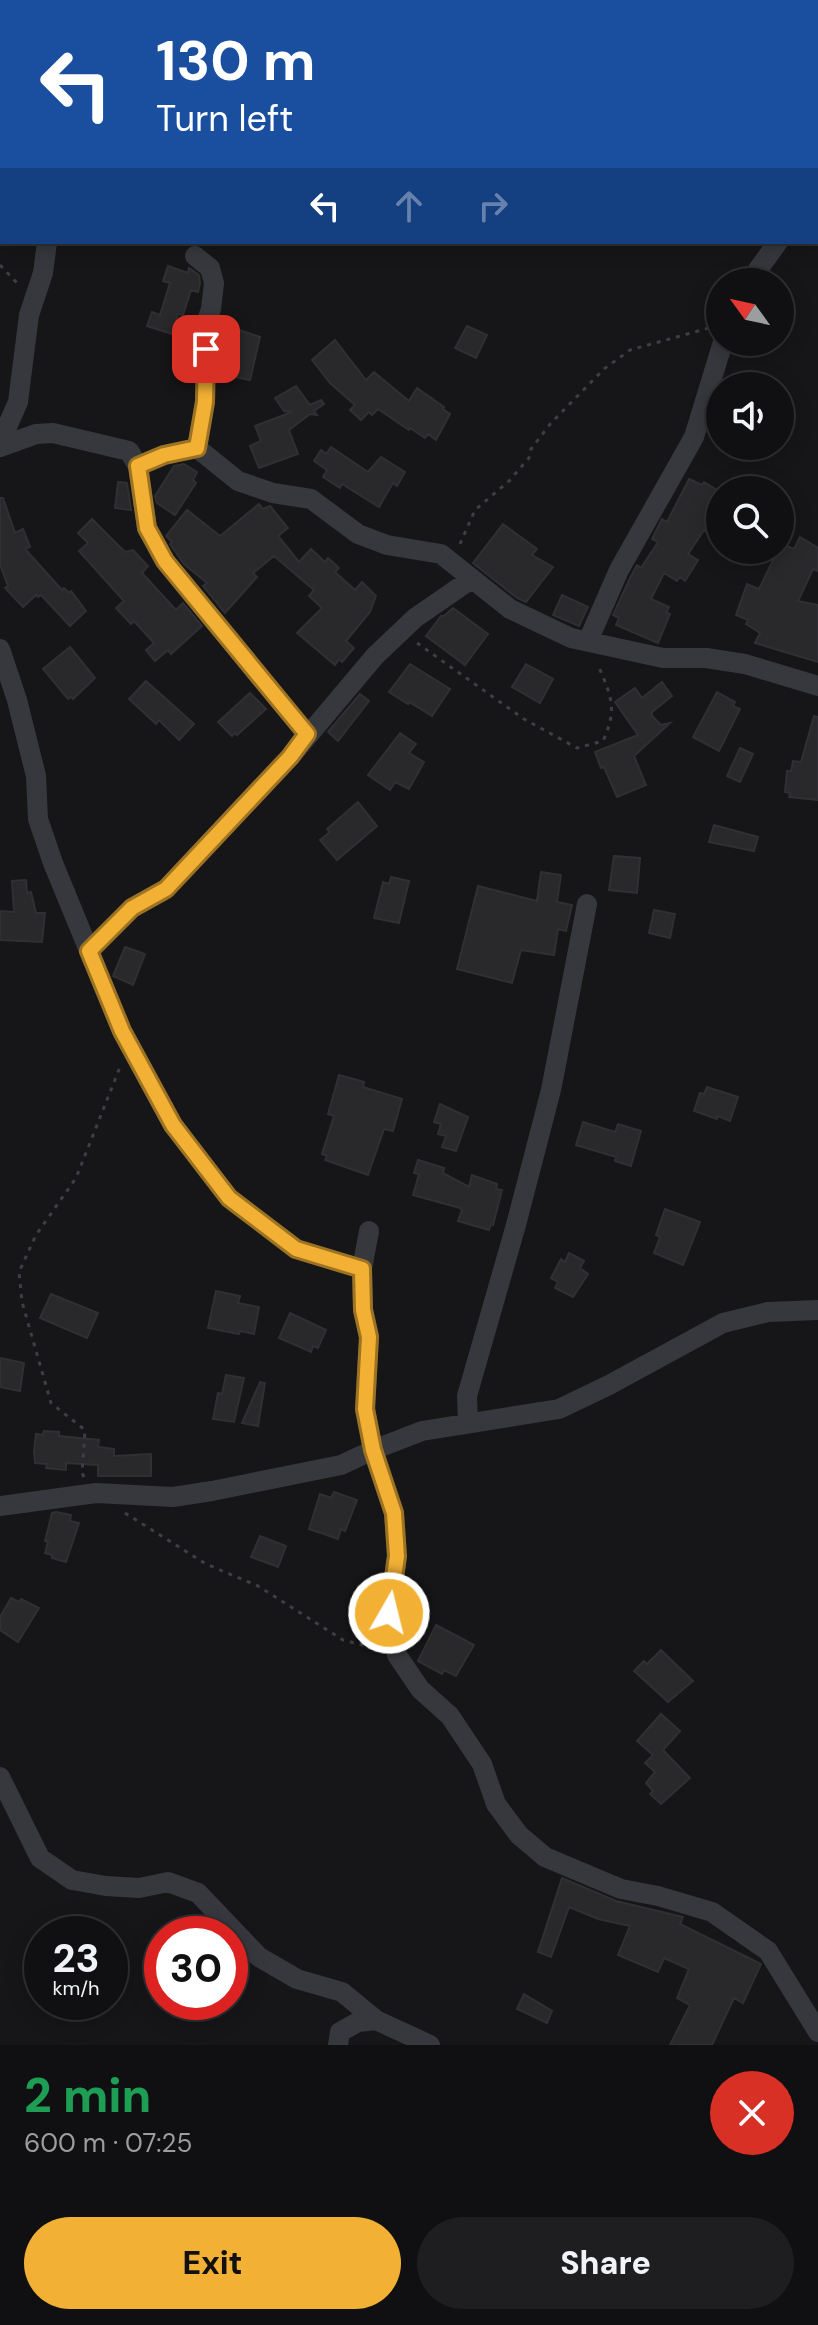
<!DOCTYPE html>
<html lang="en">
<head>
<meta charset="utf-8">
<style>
  body { margin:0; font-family:"DM Sans",sans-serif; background:#1e1e20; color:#f1f3f6; height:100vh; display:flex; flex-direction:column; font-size:30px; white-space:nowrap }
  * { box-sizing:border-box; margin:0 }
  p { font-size:26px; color:#9c9d9f }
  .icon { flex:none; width:44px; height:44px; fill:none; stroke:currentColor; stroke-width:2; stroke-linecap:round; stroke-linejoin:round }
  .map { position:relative; height:2045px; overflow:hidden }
  .panel { display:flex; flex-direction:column; background:#101012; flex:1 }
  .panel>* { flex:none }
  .banner { position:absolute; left:0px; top:0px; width:818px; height:244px; box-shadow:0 4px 20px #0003,0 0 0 2px #303032; background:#1a4fa0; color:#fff; overflow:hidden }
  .needle { width:52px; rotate:303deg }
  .controls { position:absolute; left:706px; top:268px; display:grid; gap:16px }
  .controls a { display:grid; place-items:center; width:88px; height:88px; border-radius:50%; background:#101012; box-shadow:0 4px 20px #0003,0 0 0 2px #303032; font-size:40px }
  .speed { position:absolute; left:24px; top:1916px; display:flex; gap:16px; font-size:40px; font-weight:700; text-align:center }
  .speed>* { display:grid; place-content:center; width:104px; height:104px; border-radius:50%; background:#101012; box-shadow:0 4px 20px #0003,0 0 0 2px #303032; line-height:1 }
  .speed small { font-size:20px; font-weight:400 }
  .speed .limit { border:12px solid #d22; background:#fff; color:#111 }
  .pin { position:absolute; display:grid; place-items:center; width:68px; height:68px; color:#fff; margin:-34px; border-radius:16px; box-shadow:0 4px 12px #0006 }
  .me { position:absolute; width:88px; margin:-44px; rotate:8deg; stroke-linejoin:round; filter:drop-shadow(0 0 6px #0008) }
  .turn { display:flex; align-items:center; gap:28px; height:168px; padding:0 24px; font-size:36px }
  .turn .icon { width:104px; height:104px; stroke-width:2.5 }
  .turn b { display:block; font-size:56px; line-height:68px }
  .lanes { display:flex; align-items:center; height:76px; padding:0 24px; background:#0003; justify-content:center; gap:40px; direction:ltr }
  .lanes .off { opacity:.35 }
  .round { display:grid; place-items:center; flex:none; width:84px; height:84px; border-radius:42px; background:#1e1e20 }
  .summary { display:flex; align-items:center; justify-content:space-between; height:136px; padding:0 24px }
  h1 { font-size:48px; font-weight:800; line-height:60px; color:#1e9e55 }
  .button { display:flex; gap:16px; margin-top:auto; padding:16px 24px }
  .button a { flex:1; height:92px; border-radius:48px; background:#f2b134; color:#111; font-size:32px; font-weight:800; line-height:92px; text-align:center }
  .button a+a { background:#1e1e20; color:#f1f3f6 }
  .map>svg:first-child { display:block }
  .building { fill:#29292c; stroke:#303034; stroke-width:2 }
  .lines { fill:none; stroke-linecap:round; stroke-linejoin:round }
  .path { stroke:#3d3f44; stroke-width:3; stroke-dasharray:4 6; stroke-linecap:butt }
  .minor { stroke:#37383d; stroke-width:20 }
  .route-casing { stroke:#9d7322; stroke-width:20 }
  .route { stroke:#f2b134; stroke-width:14 }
</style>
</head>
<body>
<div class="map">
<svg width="818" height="2045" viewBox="0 0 818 2045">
  <rect width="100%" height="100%" fill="#161618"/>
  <!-- building -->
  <path class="building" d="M168 266 188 273 189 268 199 275 200 283 198 292 191 290 183 315 178 314 172 334 147 326 152 312 160 315 170 283 163 281Z
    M467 326 487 335 476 358 455 348Z
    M233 328 260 337 250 380 219 374 218 345 228 346Z
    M335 340 366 380 374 372 409 401 417 388 444 407 443 409 450 414 436 440 428 434 425 438 410 428 409 430 378 409 372 415 369 412 361 420 350 410 355 405 330 383 312 360Z
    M296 386 310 405 321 400 324 404 314 411 317 415 310 414 289 430 298 454 259 468 250 446 261 441 255 426 292 412 284 411 275 398Z
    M331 447 368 472 381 457 405 472 397 486 393 483 379 507 342 484 340 488 323 477 327 470 314 461 321 450 326 454Z
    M184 464 197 472 193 480 196 483 175 515 157 503 155 496 174 466Z
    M689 479 702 485 704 482 720 492V541L704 530 688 554 698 560 685 581 680 577 677 581 664 573 651 599 669 607 666 613 670 614 668 619 658 643 616 625 619 618 613 615 631 576 637 565 641 568 658 542 652 539 662 519 667 522Z
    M118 482 127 483 131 510 115 508Z
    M0 498H3L15 533 23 529 30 547 25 549 62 590 64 588 69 593 71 591 86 611 70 626 41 595 38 597 36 595 23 607 5 588 8 586 0 565Z
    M259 504 263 509 270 506 288 528 278 536 299 562 311 549 325 562 328 558 339 568 335 572 355 590 362 582 376 596 370 612 346 641 354 648 342 662 339 659 335 665 297 633 322 608 309 596 314 590 274 556 253 573 257 577 225 613 203 586 207 583 184 564 170 544 172 542 166 536 187 510 220 536Z
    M92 519 125 552 133 550 148 566 142 573 176 610 183 603 202 626 171 654 168 650 155 661 146 650 154 643 134 621 131 624 116 608 124 601 79 551 88 543 78 533Z
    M503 524 537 549 532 555 553 567 526 602 517 598 473 563Z
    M800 537 818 548V571L813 569 798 601 818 605V662L755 643 760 633 746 624 748 620 736 615 747 584 759 589 778 550H783L785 545 794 549Z
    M562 595 588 607 579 626 553 615Z
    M453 608 488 634 465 665 426 636 441 616H444Z
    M70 647 95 678 73 699 71 697 68 699 43 669Z
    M410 664 450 689 432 716 409 702 408 704 389 692Z
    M526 664 553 679 540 703 512 687Z
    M146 681 194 724 179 740 159 720 156 724 129 699Z
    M662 682 672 696 652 712V716L661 725 670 723 634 756 646 785 617 797 604 767 601 768 595 752 638 735 615 702 635 688 642 698Z
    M717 692 735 702 733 706 740 709 719 751 693 737Z
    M250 693 266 709 237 735 235 733 232 736 218 722Z
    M360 694 369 701 338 741 328 732Z
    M814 716 818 717V800L789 797 790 793 785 792 787 771H791L793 761 801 762Z
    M400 733 416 744 409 753 424 762 409 789 395 782 390 790 368 775Z
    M740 748 753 754 740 782 727 776Z
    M358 802 377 826 337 860 320 840 330 832 327 829Z
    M714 825 758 837 754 851 709 842Z
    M614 856 640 858 637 893 609 890Z
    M541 872 561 875 557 902 572 905 566 931 558 929 554 955 521 950 512 983 457 969 478 886 537 901Z
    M391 877 409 881 399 923 374 918 383 882 389 884Z
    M26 880 27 893 31 892 36 913H45L42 942 0 940V911L14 912 12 881Z
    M654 910 675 914 670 938 649 933Z
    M125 947 145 954 133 985 113 976Z
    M339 1075 364 1082 363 1087 402 1099 393 1131 384 1129 368 1175 325 1160 327 1156 322 1154 334 1116 328 1114Z
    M707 1087 738 1097 730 1121 718 1116 717 1119 694 1111 700 1093 704 1094Z
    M440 1104 468 1117 456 1151 442 1147 446 1136 438 1134 441 1124 434 1122Z
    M583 1122 615 1132 618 1124 641 1131 631 1166 615 1161 616 1157 576 1145Z
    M418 1160 444 1168 443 1173 469 1187 472 1175 497 1184 496 1189 502 1190 493 1225 491 1224 489 1230 458 1221 462 1210 460 1208 413 1195 419 1174 414 1173Z
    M665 1209 700 1222 683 1265 654 1253 660 1237 656 1235Z
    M569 1253 584 1261 580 1268 588 1274 573 1297 555 1288 558 1282 551 1278 561 1259 565 1262Z
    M216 1291 240 1296 238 1303 259 1307 254 1334 240 1331 239 1334 208 1328Z
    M51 1294 98 1313 87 1338 40 1318Z
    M290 1313 326 1330 318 1348 313 1346 311 1352 279 1338Z
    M0 1358 24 1363 20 1391 0 1387Z
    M226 1375 244 1378 234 1422 213 1419 218 1393 222 1394Z
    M260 1382 265 1383 258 1426 242 1423Z
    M44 1431 59 1432V1436L99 1440 98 1447 114 1449V1456L151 1454V1476H98V1465L66 1463V1470L46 1468 47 1464 35 1463 34 1451 36 1434 43 1435Z
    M334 1492 357 1500 345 1531 341 1529 338 1539 309 1529 320 1494 331 1498Z
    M56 1512 71 1515 70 1521 79 1523 66 1562 52 1558V1555L45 1553 48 1542 45 1541 52 1513Z
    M260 1536 286 1546 278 1567 251 1557Z
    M11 1598 19 1602 21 1599 39 1608 18 1642 0 1630V1617Z
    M436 1625 474 1645 456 1676 444 1670 442 1674 418 1661Z
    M661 1650 693 1681 668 1702 634 1671 644 1661 647 1664Z
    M661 1714 680 1731 663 1750 690 1778 661 1804 650 1794 653 1791 646 1783 655 1772 645 1763 653 1755 637 1741Z
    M562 1878 616 1901 683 1917 680 1924 761 1964 743 2003 734 1998 712 2045H670L690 2005 677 1998 689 1969 664 1958 658 1972 618 1955 630 1926 598 1919 569 1907 551 1957 538 1952Z
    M524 1994 552 2011 547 2023 517 2009Z"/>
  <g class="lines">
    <!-- path -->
    <path class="path" d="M764 0 769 2
      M514 2 515 0
      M0 45 2 46
      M0 265 18 284
      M460 544 475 510 509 481 529 458 531 449 551 423 604 369 630 350 709 328
      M417 643 524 719 577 748 603 741C618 708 611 696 598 665
      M84 1477 82 1473 85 1430 51 1403 22 1302 19 1272 36 1235 76 1178 120 1067
      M125 1513 206 1564 258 1586 343 1640 378 1649"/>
    <!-- minor -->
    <path class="minor" d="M126 2V0
      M815 2 816 0
      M816 192 818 194
      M195 256 210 268 214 283 211 309 202 336 206 349 205 402 197 448 238 481 273 493 311 499 358 534 387 545 441 554 510 609 571 638 663 658H706L745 664 818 686
      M749 282 778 242
      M0 443 18 402 29 315 43 273 47 242
      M0 447 36 434 53 433 129 451 138 466
      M197 448 164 455 138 466 147 528 165 561 307 734
      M588 641 619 570 694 437 723 342
      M0 649 17 700 36 776 38 819 53 863 122 1031 173 1125 229 1198 296 1249 362 1269
      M89 951 132 908 166 889 290 757 375 656 415 618 470 580
      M369 1231 362 1269 363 1310 369 1337 365 1409 373 1450 422 1431 559 1409 609 1385 723 1323 768 1312 818 1310
      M468 1423 467 1396 516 1225 551 1090 587 904
      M0 1506 96 1493 173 1497 212 1491 341 1465 373 1450 394 1513 397 1556 389 1613 397 1655 420 1689 450 1716 482 1764 496 1804 519 1835 545 1857 621 1889 658 1896 712 1912 768 1951 818 2032
      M0 1777 40 1858 72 1880 106 1886 139 1888 168 1882 198 1893 259 1957 297 1979 342 1992 376 2020 430 2045
      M338 2045 340 2032 358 2022 376 2020"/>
  </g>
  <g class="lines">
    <defs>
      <path id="route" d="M206 349 205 402 197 448 164 455 138 466 147 528 165 561 307 734 290 757 166 889 132 908 89 951 122 1031 173 1125 229 1198 296 1249 362 1269 363 1310 369 1337 365 1409 373 1450 394 1513 397 1556 389 1613"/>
    </defs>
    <!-- route casing -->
    <use href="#route" class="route-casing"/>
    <!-- route -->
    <use href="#route" class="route"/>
  </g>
</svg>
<div class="controls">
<a><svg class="needle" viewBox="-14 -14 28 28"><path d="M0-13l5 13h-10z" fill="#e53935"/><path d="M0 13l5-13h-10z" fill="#9c9d9f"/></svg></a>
<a><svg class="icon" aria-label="sound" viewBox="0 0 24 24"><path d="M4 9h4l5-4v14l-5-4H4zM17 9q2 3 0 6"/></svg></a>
<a><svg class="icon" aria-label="search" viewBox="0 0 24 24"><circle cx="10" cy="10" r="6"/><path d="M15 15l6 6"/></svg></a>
</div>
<div class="speed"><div>23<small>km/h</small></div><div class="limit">30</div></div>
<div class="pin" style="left:206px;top:349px;background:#d93025"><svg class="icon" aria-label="arrive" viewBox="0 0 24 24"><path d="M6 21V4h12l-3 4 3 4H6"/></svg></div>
<svg class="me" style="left:389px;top:1613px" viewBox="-20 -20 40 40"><circle r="17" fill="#f2b134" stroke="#fff" stroke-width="3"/><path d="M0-11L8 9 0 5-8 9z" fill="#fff"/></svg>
<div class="banner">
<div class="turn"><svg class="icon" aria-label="left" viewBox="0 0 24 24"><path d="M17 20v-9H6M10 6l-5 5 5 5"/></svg><div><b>130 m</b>Turn left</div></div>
<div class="lanes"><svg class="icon" aria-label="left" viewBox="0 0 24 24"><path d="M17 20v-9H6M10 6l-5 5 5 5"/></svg><svg class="icon off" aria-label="ahead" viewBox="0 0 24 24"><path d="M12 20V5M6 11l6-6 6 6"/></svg><svg class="icon off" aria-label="right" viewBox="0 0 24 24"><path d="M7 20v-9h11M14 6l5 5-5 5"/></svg></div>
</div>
</div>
<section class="panel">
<div class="summary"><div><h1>2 min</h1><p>600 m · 07:25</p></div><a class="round" style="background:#d93025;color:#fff"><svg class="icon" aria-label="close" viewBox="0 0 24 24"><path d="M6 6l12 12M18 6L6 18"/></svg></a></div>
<div class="button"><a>Exit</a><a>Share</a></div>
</section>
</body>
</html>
